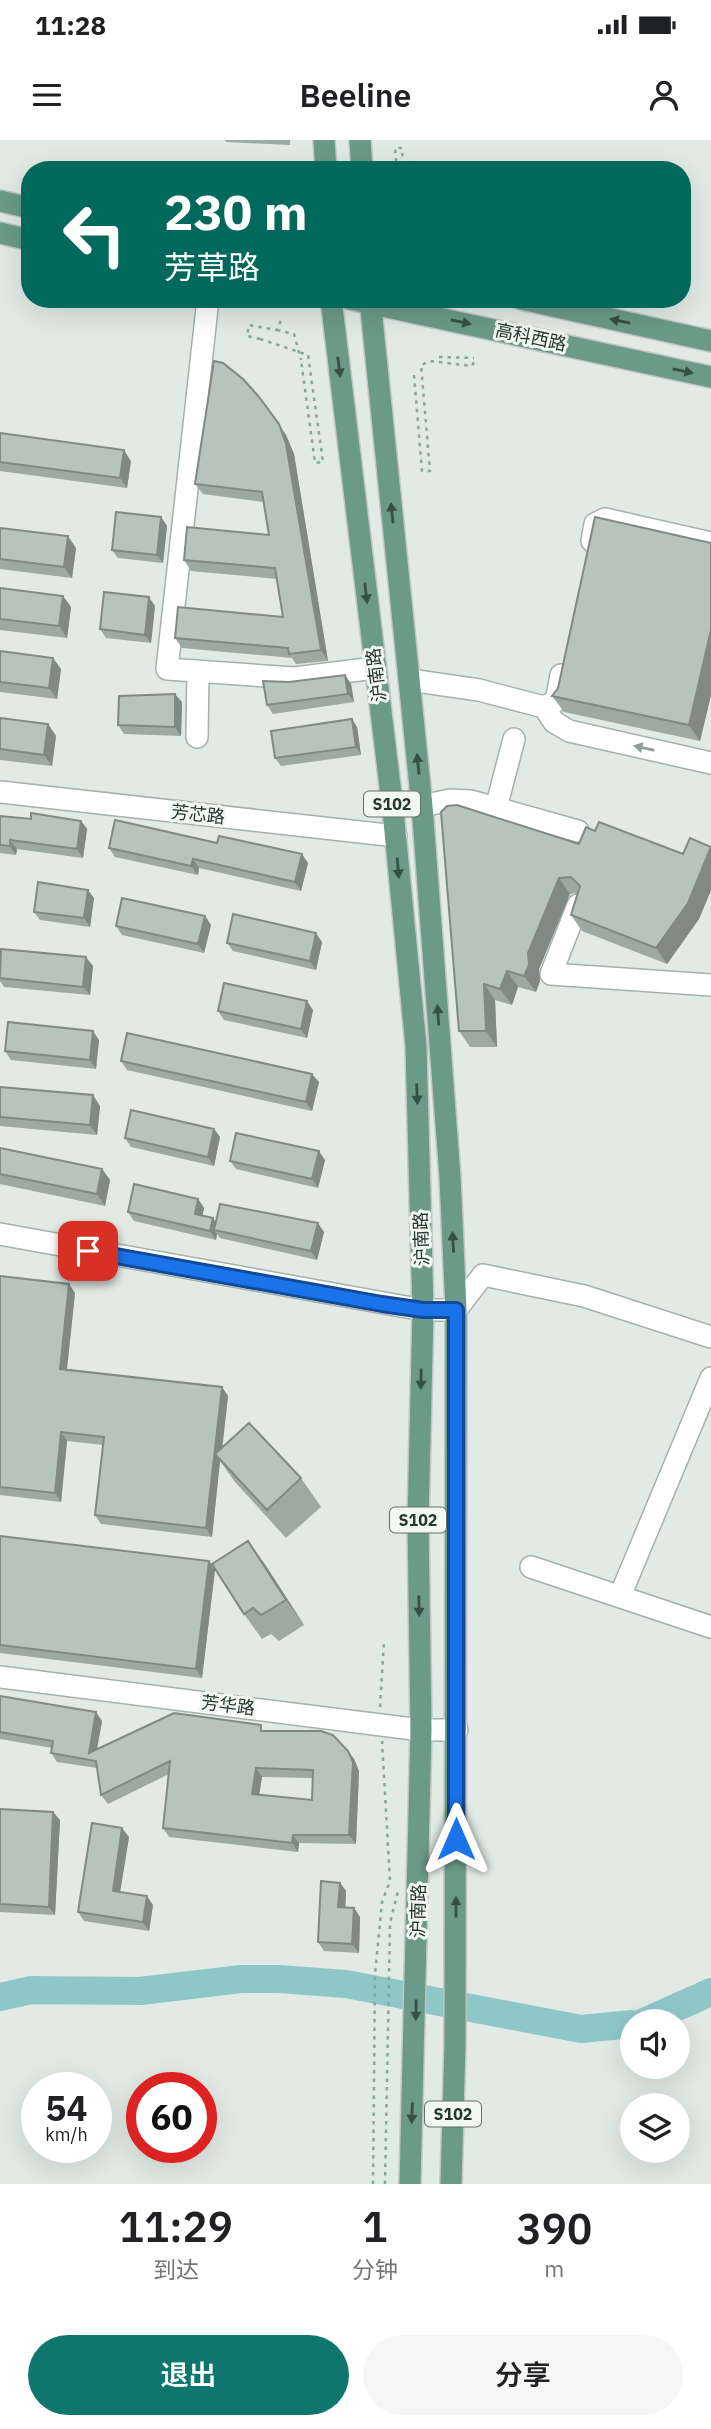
<!DOCTYPE html>
<html lang="zh">
<head>
<meta charset="utf-8">
<style>
  body { margin:0; font-family:"IBM Plex Sans","Noto Sans SC",sans-serif; background:#f6f6f6; color:#202124; height:100vh; display:flex; flex-direction:column; font-size:26px; white-space:nowrap }
  * { box-sizing:border-box; margin:0 }
  p { font-size:23px; color:#757577 }
  .icon { flex:none; width:38px; height:38px; fill:none; stroke:currentColor; stroke-width:2; stroke-linecap:round; stroke-linejoin:round }
  .map { position:relative; height:2044px; overflow:hidden }
  .drawer { display:flex; flex-direction:column; background:#fff; flex:1 }
  .drawer>* { flex:none }
  .hud { position:absolute; left:21px; top:21px; width:670px; height:147px; border-radius:28px; box-shadow:0 7px 28px #0002; background:#00695c; color:#fff; overflow:hidden }
  .fabs { position:absolute; left:620px; top:1869px; display:grid; gap:14px }
  .fabs a { display:grid; place-items:center; width:70px; height:70px; border-radius:50%; background:#fff; box-shadow:0 7px 28px #0002; font-size:35px }
  .speed { position:absolute; left:21px; top:1932px; display:flex; gap:14px; font-size:35px; font-weight:700; text-align:center }
  .speed>* { display:grid; place-content:center; width:91px; height:91px; border-radius:50%; background:#fff; box-shadow:0 7px 28px #0002; line-height:1 }
  .speed small { font-size:18px; font-weight:400 }
  .speed .limit { border:10px solid #d22; background:#fff; color:#111 }
  .pin { position:absolute; display:grid; place-items:center; width:60px; height:60px; color:#fff; margin:-30px; border-radius:14px; box-shadow:0 4px 10px #0006 }
  .me { position:absolute; width:77px; margin:-38px; rotate:0deg; stroke-linejoin:round; filter:drop-shadow(0 0 5px #0008) }
  .turn { display:flex; align-items:center; gap:24px; height:147px; padding:0 28px; font-size:32px }
  .turn .icon { width:91px; height:91px; stroke-width:2.5 }
  .turn b { display:block; font-size:49px; line-height:60px }
  .eta { display:flex; justify-content:space-evenly; align-items:center; height:119px; text-align:center }
  .eta b { font-size:42px; font-weight:600; line-height:49px }
  .cta { display:flex; gap:14px; margin-top:auto; padding:14px 28px }
  .cta a { flex:1; height:80px; border-radius:42px; background:#0f766e; color:#fff; font-size:28px; font-weight:600; line-height:80px; text-align:center }
  .cta a+a { background:#f6f6f6; color:#202124 }
  .status { display:flex; justify-content:space-between; align-items:center; height:49px; padding:0 35px; background:#fff; direction:ltr }
  .status svg { height:19px; fill:currentColor }
  header { display:flex; justify-content:space-between; align-items:center; height:91px; padding:0 28px; background:#fff; font-size:32px; font-weight:600 }
  .map>svg:first-child { display:block }
  .lines { fill:none; stroke-linecap:round; stroke-linejoin:round }
  .river { stroke:#8fc7c8; stroke-width:28 }
  .minor-casing { stroke:#a5b1ab; stroke-width:24 }
  .major-casing { stroke:#c2c7c5; stroke-width:24 }
  .path { stroke:#85a999; stroke-width:2.5; stroke-dasharray:3.5 5; stroke-linecap:butt }
  .minor { stroke:#fff; stroke-width:21 }
  .major { stroke:#6b9a88; stroke-width:21 }
  .path-bridge { stroke:#85a999; stroke-width:2.5; stroke-dasharray:3.5 5; stroke-linecap:butt }
  .wall { fill:#9da9a3; fill-rule:evenodd }
  .shaded-wall { fill:#808984 }
  .building { fill:#b7c4bd; stroke:#808984; stroke-width:2; fill-rule:evenodd }
  .oneway { fill:#365046 }
  .oneway2 { fill:#929c98 }
  .route-casing { stroke:#114b97; stroke-width:18 }
  .route { stroke:#1a73e8; stroke-width:12 }
  .labels { text-anchor:middle; dominant-baseline:central; stroke-width:6; stroke-linejoin:round; paint-order:stroke }
  .shield { fill:#f1f7f3; stroke:#62716a; stroke-width:2 }
  .shield-label { font-size:16px; font-weight:bold; fill:#243830 }
  .street-label { font-size:18px; fill:#243830; stroke:#f1f7f3 }
</style>
</head>
<body>
<div class="status"><b>11:28</b><svg viewBox="0 0 49 12"><path d="M0 12V9h3v3zM5 12V6h3v6zM10 12V3h3v9zM15 12V0h3v12zM26 1h20v11H26zM47 4h2v5h-2z"/></svg></div>
<header><svg class="icon" aria-label="menu" viewBox="0 0 24 24"><path d="M4 6h16M4 12h16M4 18h16"/></svg>Beeline<svg class="icon" aria-label="person" viewBox="0 0 24 24"><circle cx="12" cy="8" r="4"/><path d="M4 21q1-7 8-7t8 7"/></svg></header>
<div class="map">
<svg width="711" height="2044" viewBox="0 0 711 2044">
  <rect width="100%" height="100%" fill="#e1eae5"/>
  <g class="lines">
    <!-- river -->
    <path class="river" d="M0 1857 31 1850 140 1851 241 1839H279L346 1844 581 1889 632 1884
      M646 1881 711 1852"/>
    <defs>
      <path id="minor" d="M208 159 167 529 294 538 375 528
        M592 401 595 384 605 379 711 403
        M410 540 479 550 544 567 556 561 561 535
        M544 567 554 582 569 591 711 623
        M197 597 198 531
        M0 652 396 696
        M422 666 450 660 471 661 578 691
        M496 668 514 599
        M578 765 551 834 711 845
        M0 1094 423 1170H456L483 1135 584 1156 711 1197
        M531 1427 711 1487
        M620 1456 711 1238
        M0 1537 421 1590H457"/>
      <path id="major" d="M324 0 326 30
        M360 0 362 30
        M0 61 30 68
        M0 93 30 100
        M331 159 393 671 416 906 423 1170 418 1381 421 1590 410 2044
        M350 159 711 237
        M370 159 422 666 450 1037 456 1170 455 1904 451 2044
        M521 159 711 201"/>
    </defs>
    <!-- minor casing -->
    <use href="#minor" class="minor-casing"/>
    <!-- major casing -->
    <use href="#major" class="major-casing"/>
    <!-- path -->
    <path class="path" d="M408 21 409 30
      M397 30 395 8H402L403 30
      M277 190 294 194 301 220
      M260 199 247 196 249 185 277 190 281 180
      M439 217 474 218
      M414 235 422 331H430L421 225 430 221 472 226 476 218
      M380 1567 384 1502
      M373 2044 375 1834 382 1762 390 1741 382 1601
      M385 2044 390 1783 398 1751"/>
    <!-- minor -->
    <use href="#minor" class="minor"/>
    <!-- major -->
    <use href="#major" class="major"/>
    <!-- path-bridge -->
    <path class="path-bridge" d="M260 199 308 215 323 322 315 323 301 220"/>
  </g>
  <!-- wall -->
  <path class="wall" d="M225 0H290V5L226 2Z
    M0 293 131 321 127 348 0 331Z
    M286 295 294 314 328 521 296 524 292 518 182 508 175 498 283 477 277 439 191 431 184 420 269 395 264 362 203 354 195 344Z
    M161 377 167 386 163 423 118 418 112 410Z
    M0 388 76 408 72 438 0 429Z
    M711 403V555L700 601 564 572 552 556Z
    M0 448 63 456 71 467 67 498 0 490Z
    M155 466 151 503 106 498 100 489Z
    M0 511 61 529 57 559 0 552Z
    M345 535 351 544 354 562 273 574 267 565 289 542Z
    M182 562 181 596 124 594 118 585Z
    M0 578 48 584 56 596 52 626 0 620Z
    M357 587 361 615 281 626 275 618Z
    M441 672 579 704 595 691 683 714 711 706V750L699 779 667 824 582 791 571 775 577 753 570 754 539 829 540 841 536 852 518 847 512 865 495 860 497 907H470L459 891Z
    M0 676 31 679 81 681 87 689 83 718 17 709 16 715 0 713Z
    M109 708 308 723 301 751 199 728 198 735 115 717Z
    M94 758 90 787 40 780 34 772Z
    M205 776 211 785 204 813 122 795 116 786Z
    M322 802 316 830 233 811 227 803Z
    M0 819 93 826 90 855 4 847 0 841Z
    M313 870 307 898 224 880 218 871Z
    M99 900 96 929 11 920 5 911Z
    M121 921 319 942 312 971 127 930Z
    M0 947 100 966 97 995 0 986Z
    M214 989 220 997 214 1026 131 1007 125 998Z
    M0 1008 102 1029 110 1040 105 1066 0 1044Z
    M325 1020 318 1048 236 1029 230 1021Z
    M198 1059 204 1068 202 1076 216 1082 324 1092 317 1120 220 1098 217 1094 216 1100 134 1081 128 1072Z
    M0 1136 69 1144 75 1153 67 1229 222 1247 228 1256 222 1308 301 1338 321 1367 286 1398 235 1342 220 1321 212 1397 101 1384 95 1375 103 1305 67 1301 61 1362 0 1355Z
    M0 1396 209 1421 215 1430 202 1538 0 1513Z
    M248 1401 266 1426 304 1485 279 1501 271 1494 262 1499 244 1474Z
    M0 1556 102 1581 97 1609 265 1591 348 1611 354 1619 359 1631 356 1704 299 1703 298 1712 169 1697 163 1688 169 1634 108 1664 101 1655 97 1628 57 1622 51 1613 52 1608 0 1599ZM262 1637 313 1638 312 1660 259 1654Z
    M0 1669 53 1672 60 1680 55 1775 0 1772Z
    M129 1697 120 1752 153 1765 149 1791 84 1781 78 1772Z
    M340 1743 346 1751 345 1768H354L360 1777 359 1813 324 1811 318 1802Z"/>
  <!-- shaded-wall -->
  <path class="shaded-wall" d="M279 284 286 295 294 314 328 521 321 510Z
    M124 310 131 321 127 348 120 338Z
    M161 377 167 386 163 423 157 415Z
    M68 396 76 408 72 438 64 427Z
    M63 456 71 467 67 498 59 486Z
    M149 457 155 466 151 503 145 495Z
    M711 490V555L700 601 689 585Z
    M53 518 61 529 57 559 49 548Z
    M345 535 351 544 354 562 348 554Z
    M175 554 182 562 181 596 175 587Z
    M352 579 357 587 361 615 356 607Z
    M48 584 56 596 52 626 44 615Z
    M81 681 87 689 83 718 77 709Z
    M10 700 17 709 16 715 10 706Z
    M711 707V750L699 779 667 824 656 808Z
    M302 714 308 723 301 751 295 742Z
    M193 719 199 728 198 735 191 726Z
    M559 738 570 754 539 829 540 841 536 852 524 836 528 813Z
    M88 750 94 758 90 787 84 778Z
    M205 776 211 785 204 813 198 804Z
    M316 793 322 802 316 830 310 821Z
    M86 817 93 826 90 855 83 847Z
    M507 831 518 847 512 865 500 849Z
    M484 844 495 860 497 907 486 891Z
    M307 861 313 870 307 898 301 889Z
    M93 891 99 900 96 929 90 920Z
    M312 934 319 942 312 971 306 962Z
    M93 955 100 966 97 995 90 985Z
    M214 989 220 997 214 1026 208 1017Z
    M319 1011 325 1020 318 1048 312 1039Z
    M102 1029 110 1040 105 1066 97 1054Z
    M198 1059 204 1068 201 1083 195 1074Z
    M213 1078 219 1087 214 1090 217 1094 216 1100 210 1091Z
    M318 1083 324 1092 317 1120 311 1111Z
    M69 1144 75 1153 66 1237 60 1229Z
    M222 1247 228 1256 221 1319 215 1314 220 1321 212 1397 206 1388Z
    M61 1292 67 1301 61 1362 55 1353Z
    M248 1401 266 1426 304 1485 286 1460Z
    M209 1421 215 1430 202 1538 196 1529Z
    M96 1572 102 1581 95 1620 89 1613Z
    M348 1611 354 1619 359 1631 356 1704 349 1695Z
    M256 1628 262 1637 258 1662 252 1654Z
    M53 1672 60 1680 55 1775 49 1767Z
    M122 1688 129 1697 119 1759 113 1751Z
    M293 1695 299 1703 298 1712 292 1703Z
    M340 1743 346 1751 345 1776 338 1767Z
    M147 1756 153 1765 149 1791 143 1782Z
    M354 1768 360 1777 359 1813 352 1804Z"/>
  <!-- building -->
  <path class="building" d="M214 221 223 223 243 239 259 257 279 284 286 304 321 510 289 514 288 508 175 498 178 467 283 477 275 428 184 420 187 387 269 395 262 352 195 344Z
    M0 293 124 310 120 338 0 322Z
    M116 372 161 377 157 415 112 410Z
    M595 377 711 403V490L689 585 552 556 558 548Z
    M0 388 68 396 64 427 0 419Z
    M0 448 63 456 59 486 0 479Z
    M104 452 149 457 145 495 100 489Z
    M0 511 53 518 49 548 0 542Z
    M345 535 348 554 267 565 263 541 289 542Z
    M175 554V587L118 585 119 556Z
    M0 578 48 584 44 615 0 609Z
    M352 579 356 607 275 618 271 591Z
    M457 665 579 704 586 687 595 691 599 682 683 714 690 698 711 707 688 763 656 808 571 775 580 746 571 737 559 738 528 813 529 825 524 836 507 831 500 849 484 844 486 891H459L441 672 447 666Z
    M31 673 81 681 77 709 10 700V706L0 705V676L31 679Z
    M115 680 217 703 219 696 302 714 295 742 193 719 191 726 109 708Z
    M38 742 88 750 84 778 34 772Z
    M122 758 205 776 198 804 116 786Z
    M233 774 316 793 310 821 227 803Z
    M1 809 86 817 83 847 0 838Z
    M224 843 307 861 301 889 218 871Z
    M8 882 93 891 90 920 5 911Z
    M127 893 312 934 306 962 121 921Z
    M0 947 93 955 90 985 0 977Z
    M131 970 214 989 208 1017 125 998Z
    M236 993 319 1011 312 1039 230 1021Z
    M0 1008 102 1029 97 1054 0 1034Z
    M134 1044 198 1059 195 1074 213 1078 210 1091 128 1072Z
    M220 1064 318 1083 311 1111 214 1090Z
    M0 1136 69 1144 60 1229 222 1247 206 1388 95 1375 104 1297 61 1292 55 1353 0 1347Z
    M249 1283 301 1338 267 1370 215 1314Z
    M0 1396 209 1421 196 1529 0 1505Z
    M248 1401 286 1460 261 1475 253 1468 244 1474 212 1424Z
    M0 1556 96 1572 89 1613 174 1573 261 1585V1591H321L333 1595 348 1611 353 1622 349 1695H293L292 1703 163 1688 170 1621 101 1655 96 1621 51 1613 53 1601 0 1592ZM256 1628 313 1630 312 1660 252 1654Z
    M0 1669 53 1672 49 1767 0 1764Z
    M92 1683 122 1688 113 1751 147 1756 143 1782 78 1772Z
    M321 1741 340 1743 338 1767 354 1768 352 1804 318 1802Z"/>
  <!-- one-way arrows -->
  <defs><path id="oneway-solid" d="M-6-.8H1V-3.2L6.5 0L1 3.2V.8H-6Z" transform="scale(1.75)"/></defs>
  <g class="oneway">
    <use href="#oneway-solid" transform="translate(620 181) rotate(-168)"/>
    <use href="#oneway-solid" transform="translate(461 182) rotate(12)"/>
    <use href="#oneway-solid" transform="translate(339 227) rotate(83)"/>
    <use href="#oneway-solid" transform="translate(683 231) rotate(12)"/>
    <use href="#oneway-solid" transform="translate(392 373) rotate(-96)"/>
    <use href="#oneway-solid" transform="translate(366 453) rotate(83)"/>
    <use href="#oneway-solid" transform="translate(418 624) rotate(-96)"/>
    <use href="#oneway-solid" transform="translate(398 728) rotate(85)"/>
    <use href="#oneway-solid" transform="translate(438 875) rotate(-94)"/>
    <use href="#oneway-solid" transform="translate(417 954) rotate(88)"/>
    <use href="#oneway-solid" transform="translate(453 1102) rotate(-93)"/>
    <use href="#oneway-solid" transform="translate(421 1239) rotate(91)"/>
    <use href="#oneway-solid" transform="translate(419 1466) rotate(89)"/>
    <use href="#oneway-solid" transform="translate(456 1767) rotate(-90)"/>
    <use href="#oneway-solid" transform="translate(416 1870) rotate(91)"/>
    <use href="#oneway-solid" transform="translate(412 1973) rotate(92)"/>
  </g>
  <use class="oneway2" href="#oneway-solid" transform="translate(644 608) rotate(-167)"/>
  <g class="lines">
    <defs>
      <path id="route" d="M88 1111 382 1164 423 1170H456V1699"/>
    </defs>
    <!-- route casing -->
    <use href="#route" class="route-casing"/>
    <!-- route -->
    <use href="#route" class="route"/>
  </g>
  <g class="labels">
    <!-- shield labels -->
    <g class="shield">
      <rect x="364" y="651.5" width="56" height="25" rx="5"/>
      <rect x="390" y="1367.5" width="56" height="25" rx="5"/>
      <rect x="425" y="1961.5" width="56" height="25" rx="5"/>
    </g>
    <g class="shield-label">
      <text x="392" y="664">S102</text>
      <text x="418" y="1380">S102</text>
      <text x="453" y="1974">S102</text>
    </g>
    <!-- street labels -->
    <g class="street-label">
      <text transform="translate(531 197) rotate(12)">高科西路</text>
      <text transform="translate(376 535) rotate(-97)">沪南路</text>
      <text transform="translate(198 674) rotate(6)">芳芯路</text>
      <text transform="translate(421 1099) rotate(-92)">沪南路</text>
      <text transform="translate(228 1565) rotate(7)">芳华路</text>
      <text transform="translate(418 1771) rotate(-89)">沪南路</text>
    </g>
  </g>
</svg>
<div class="fabs">
<a><svg class="icon" aria-label="sound" viewBox="0 0 24 24"><path d="M4 9h4l5-4v14l-5-4H4zM17 9q2 3 0 6"/></svg></a>
<a><svg class="icon" aria-label="layers" viewBox="0 0 24 24"><path d="M12 4l9 5-9 5-9-5zM3 14l9 5 9-5"/></svg></a>
</div>
<div class="speed"><div>54<small>km/h</small></div><div class="limit">60</div></div>
<div class="pin" style="left:88px;top:1111px;background:#d93025"><svg class="icon" aria-label="arrive" viewBox="0 0 24 24"><path d="M6 21V4h12l-3 4 3 4H6"/></svg></div>
<svg class="me" style="left:456px;top:1699px" viewBox="-20 -20 40 40"><path d="M0-17L14 15 0 8-14 15z" fill="#1a73e8" stroke="#fff" stroke-width="4"/></svg>
<div class="hud">
<div class="turn"><svg class="icon" aria-label="left" viewBox="0 0 24 24"><path d="M17 20v-9H6M10 6l-5 5 5 5"/></svg><div><b>230 m</b>芳草路</div></div>
</div>
</div>
<section class="drawer">
<div class="eta">
<div><b>11:29</b><p>到达</p></div>
<div><b>1</b><p>分钟</p></div>
<div><b>390</b><p>m</p></div>
</div>
<div class="cta"><a>退出</a><a>分享</a></div>
</section>
</body>
</html>
